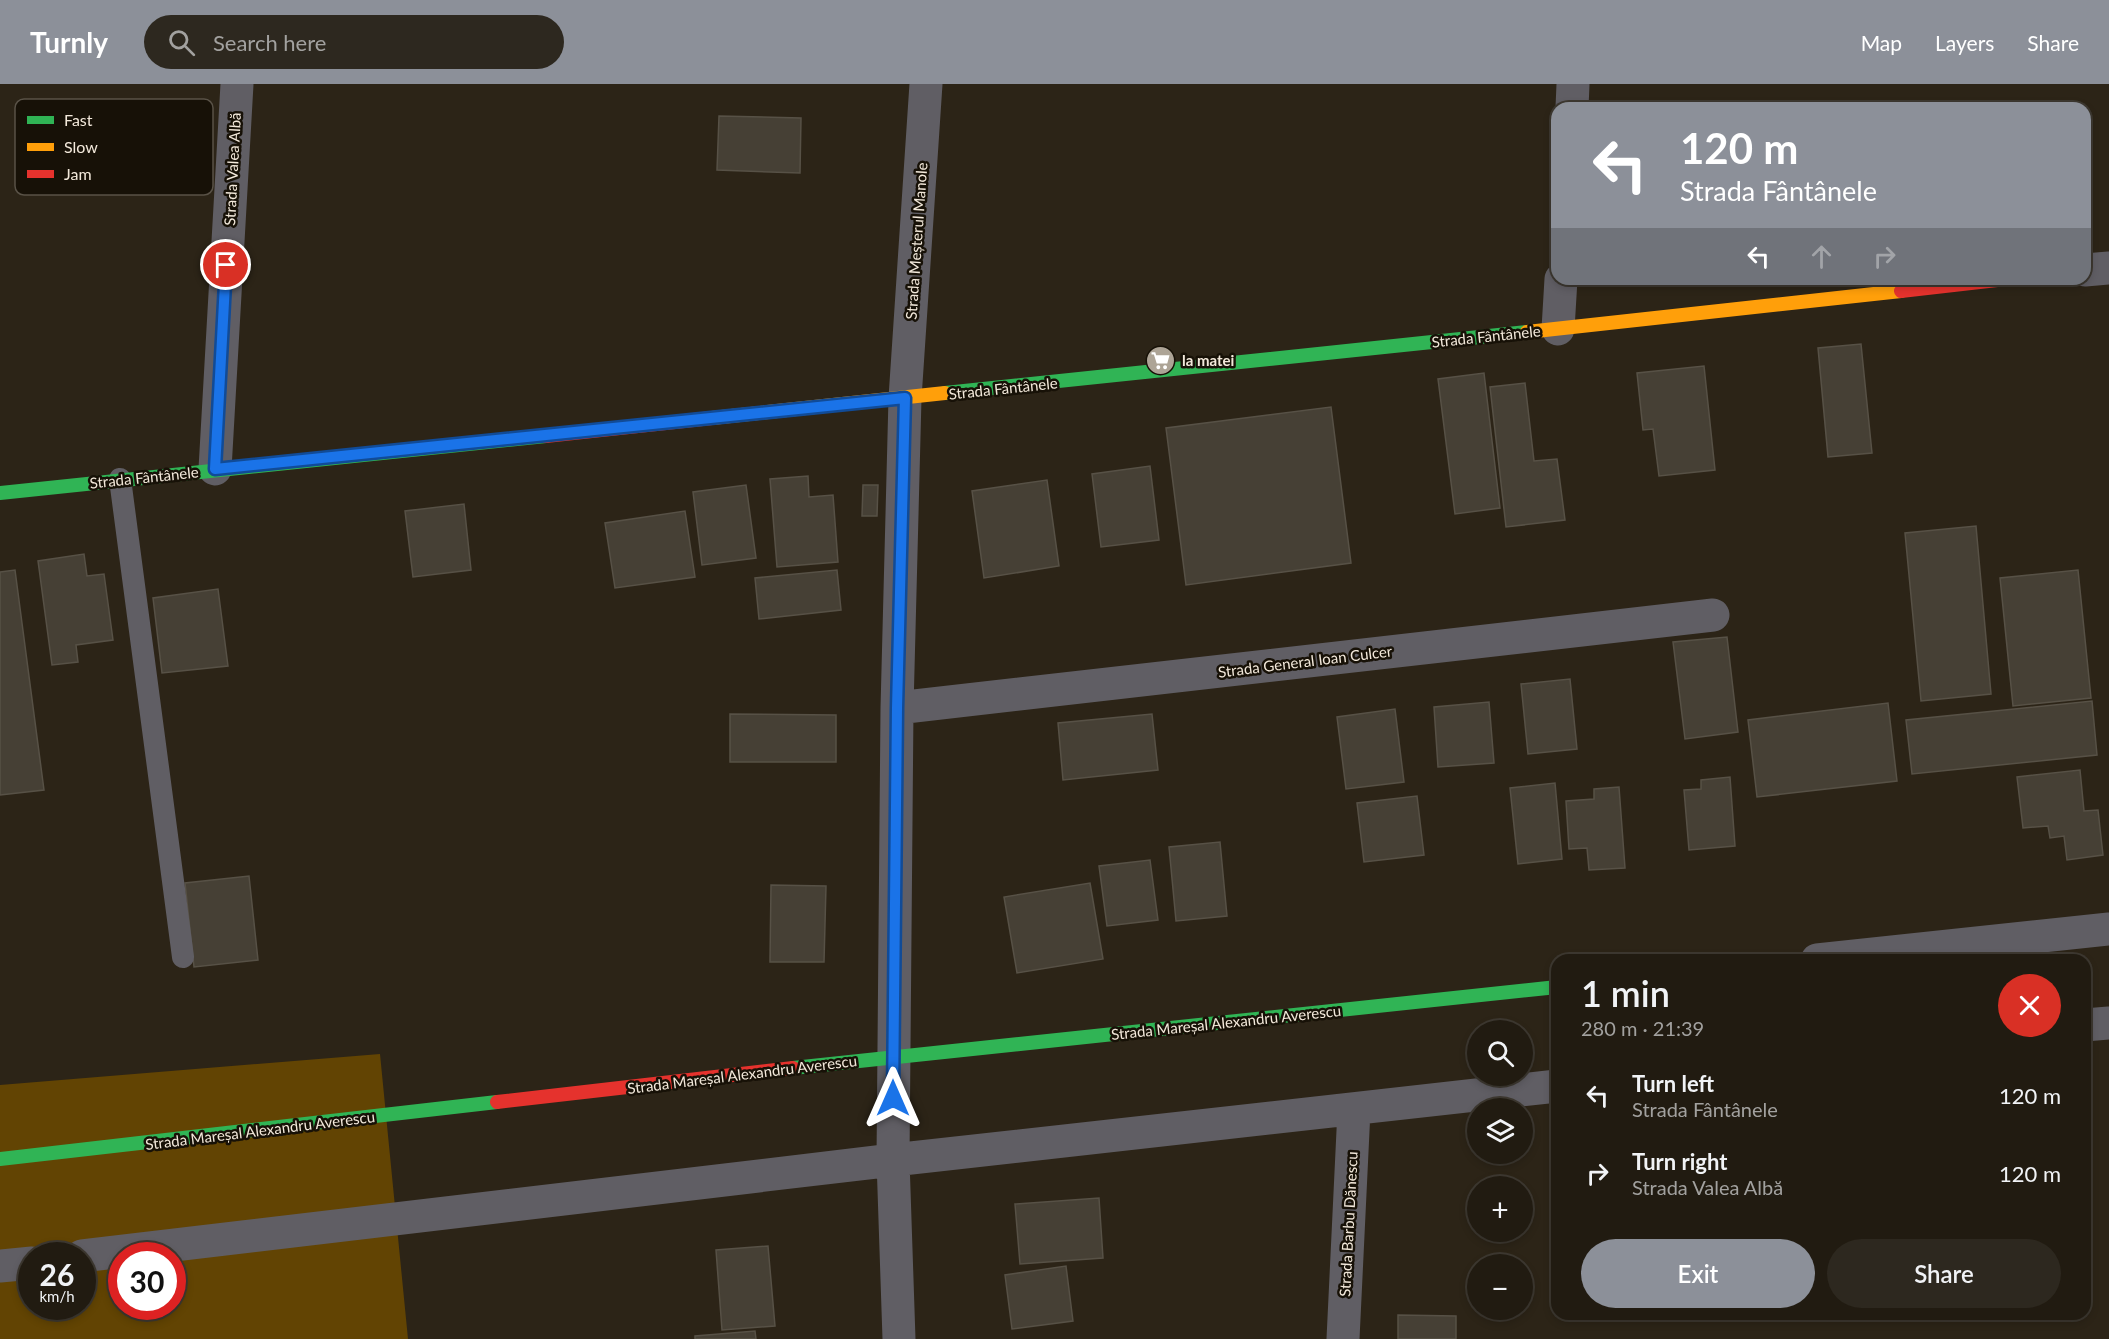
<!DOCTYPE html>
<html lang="en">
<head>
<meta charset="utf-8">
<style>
  body { margin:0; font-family:Lato,sans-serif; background:#2d281f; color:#f1f3f6; height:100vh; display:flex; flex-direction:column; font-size:22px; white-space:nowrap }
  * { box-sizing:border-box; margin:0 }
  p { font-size:20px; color:#a2a19f }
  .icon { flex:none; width:33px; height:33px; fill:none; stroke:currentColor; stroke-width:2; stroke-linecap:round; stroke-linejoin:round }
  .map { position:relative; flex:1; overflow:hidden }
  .details { position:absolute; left:1551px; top:870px; width:540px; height:366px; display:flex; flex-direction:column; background:#211b11; border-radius:18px; box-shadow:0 3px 9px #0003,0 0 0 2px #3e3931 }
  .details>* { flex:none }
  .banner { position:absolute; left:1551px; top:18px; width:540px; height:183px; border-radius:18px; box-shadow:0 3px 9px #0003,0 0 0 2px #3e3931; background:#8c9099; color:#fff; overflow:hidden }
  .tools { position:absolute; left:1467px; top:936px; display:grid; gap:12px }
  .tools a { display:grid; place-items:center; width:66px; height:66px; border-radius:50%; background:#211b11; box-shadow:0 3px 9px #0003,0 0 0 2px #3e3931; font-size:30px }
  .speed { position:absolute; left:18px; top:1158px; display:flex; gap:12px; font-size:30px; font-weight:700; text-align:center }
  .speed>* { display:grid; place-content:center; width:78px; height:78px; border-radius:50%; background:#211b11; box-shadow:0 3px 9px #0003,0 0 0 2px #3e3931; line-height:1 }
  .speed small { font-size:15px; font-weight:400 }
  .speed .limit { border:9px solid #d22; background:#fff; color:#111 }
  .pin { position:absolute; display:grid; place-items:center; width:51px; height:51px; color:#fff; margin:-26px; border:3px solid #fff; border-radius:50%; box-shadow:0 2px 6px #0007 }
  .me { position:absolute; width:66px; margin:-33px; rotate:0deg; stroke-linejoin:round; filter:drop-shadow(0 0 4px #0008) }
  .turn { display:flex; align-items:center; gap:21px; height:126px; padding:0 30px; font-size:27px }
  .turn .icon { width:78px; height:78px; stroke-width:2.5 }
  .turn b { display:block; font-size:42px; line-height:51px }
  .lanes { display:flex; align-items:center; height:57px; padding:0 30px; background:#0003; justify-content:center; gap:30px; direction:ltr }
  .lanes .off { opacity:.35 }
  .round { display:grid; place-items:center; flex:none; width:63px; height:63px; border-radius:32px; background:#2d281f }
  .headline { display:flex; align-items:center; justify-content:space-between; height:102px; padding:0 30px }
  h1 { font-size:36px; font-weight:600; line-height:45px }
  .action { display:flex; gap:12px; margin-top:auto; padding:12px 30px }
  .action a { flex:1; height:69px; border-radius:36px; background:#8c9099; color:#fff; font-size:24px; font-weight:600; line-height:69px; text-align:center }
  .action a+a { background:#2d281f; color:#f1f3f6 }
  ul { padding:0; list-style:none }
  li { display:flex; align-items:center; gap:18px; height:78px; padding:0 30px }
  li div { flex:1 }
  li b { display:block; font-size:22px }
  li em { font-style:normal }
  header { display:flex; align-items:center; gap:36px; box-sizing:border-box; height:84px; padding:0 30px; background:#8c9099; color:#fff }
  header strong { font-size:28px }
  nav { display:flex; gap:33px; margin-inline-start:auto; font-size:21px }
  .search { width:420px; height:54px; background:#2d281f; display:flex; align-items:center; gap:15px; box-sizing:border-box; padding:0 21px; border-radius:33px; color:#a2a19f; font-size:22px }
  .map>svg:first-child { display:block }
  .green { fill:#624403; fill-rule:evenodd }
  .building { fill:#464035; stroke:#575146; stroke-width:1.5 }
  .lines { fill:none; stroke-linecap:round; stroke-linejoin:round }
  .lane { stroke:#605e64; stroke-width:22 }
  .street { stroke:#605e64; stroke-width:33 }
  .fast { stroke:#30b455; stroke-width:14 }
  .slow { stroke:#ff9f0a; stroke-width:14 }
  .jam { stroke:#e5322d; stroke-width:14 }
  .route-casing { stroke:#114b97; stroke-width:15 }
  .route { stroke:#1a73e8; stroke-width:10 }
  .labels { text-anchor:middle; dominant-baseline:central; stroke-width:5; stroke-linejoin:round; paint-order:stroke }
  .street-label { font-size:15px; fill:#f3e9db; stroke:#171107 }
  .poi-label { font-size:15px; font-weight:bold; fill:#f3e9db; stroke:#171107; text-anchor:start }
  .key { fill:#171107; stroke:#595247; stroke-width:1.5 }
  .key-label { font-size:16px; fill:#f3e9db }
</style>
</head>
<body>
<header>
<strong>Turnly</strong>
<div class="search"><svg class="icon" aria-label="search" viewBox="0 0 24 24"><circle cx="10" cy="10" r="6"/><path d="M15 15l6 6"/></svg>Search here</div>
<nav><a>Map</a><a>Layers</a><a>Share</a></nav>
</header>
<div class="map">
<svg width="2109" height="1255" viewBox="0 0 2109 1255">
  <rect width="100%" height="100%" fill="#2c2417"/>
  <!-- green -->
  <path class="green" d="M380 970 408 1255H0V1001ZM32 1172H82V1222H32ZM122 1172H172V1222H122Z"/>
  <!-- building -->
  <path class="building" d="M719 32 801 34 800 89 717 86Z
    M1861 260 1872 369 1828 373 1818 264Z
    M1704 282 1715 386 1659 392 1653 345 1643 346 1637 289Z
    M1484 289 1500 424 1455 430 1438 295Z
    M1525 299 1534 377 1557 375 1565 436 1506 443 1490 303Z
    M1331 323 1351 479 1186 501 1166 344Z
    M1150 382 1159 456 1101 463 1092 390Z
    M808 392 809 413 833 411 838 478 777 483 770 395Z
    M1047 396 1059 482 984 494 972 407Z
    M746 401 756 474 702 481 693 408Z
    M863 401H878L877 432H862Z
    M464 420 471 486 413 493 405 427Z
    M685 427 695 493 615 504 605 439Z
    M1976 442 1991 610 1921 617 1905 449Z
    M84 470 87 492 104 490 113 556 76 561 78 578 52 581 38 477Z
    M15 486 44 706 0 711V488Z
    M837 486 841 526 759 535 755 494Z
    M2078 486 2091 614 2013 622 2000 494Z
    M218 505 228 582 162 589 153 514Z
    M1727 553 1738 648 1685 655 1673 558Z
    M1570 595 1577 665 1528 670 1521 600Z
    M2092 617 2097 671 1912 690 1906 636Z
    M1489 618 1494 679 1438 683 1434 623Z
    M1888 619 1897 697 1757 713 1748 636Z
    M1395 625 1404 698 1346 705 1337 633Z
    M730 630 836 631V678H730Z
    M1152 630 1158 686 1063 696 1058 639Z
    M2080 686 2084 727 2098 726 2103 771 2067 776 2064 752 2050 754 2048 742 2023 744 2017 693Z
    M1730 693 1735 762 1689 766 1684 706 1701 705V696Z
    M1555 699 1562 775 1518 780 1510 704Z
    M1619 703 1625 784 1589 786 1587 764 1569 765 1566 717 1594 715V705Z
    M1417 712 1424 771 1364 778 1357 719Z
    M1220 758 1227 832 1176 837 1169 763Z
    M1150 776 1158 836 1107 842 1099 782Z
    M249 792 258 876 194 883 185 799Z
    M1090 799 1103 875 1017 889 1004 813Z
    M771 801 826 802 824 878H770Z
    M1099 1114 1103 1174 1020 1180 1015 1120Z
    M768 1162 775 1242 722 1246 716 1166Z
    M1066 1182 1073 1237 1012 1245 1005 1191Z
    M1398 1231 1456 1232V1255H1398Z
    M755 1247 756 1255H695V1252Z"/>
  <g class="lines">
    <!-- lane -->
    <path class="lane" d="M120 395 183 873"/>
    <!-- street -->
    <path class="street" d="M1572 24 1573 0
      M2085 186 2109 184
      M1558 245 1561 195
      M215 385 237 0
      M897 624 1713 531
      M1817 876 2109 845
      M2085 941 2109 939
      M82 1172 893 1076 1557 1002
      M0 1182 32 1179
      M899 1255 893 1076 897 624 905 314 926 0
      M1343 1255 1354 1026"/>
    <!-- fast -->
    <path class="fast" d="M945 309 1527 248
      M0 409 546 352
      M793 984 1557 903
      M0 1075 497 1018"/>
    <!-- slow -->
    <path class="slow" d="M1527 248 1901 207
      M712 334 945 309"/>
    <!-- jam -->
    <path class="jam" d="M1901 207 2006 195
      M546 352 712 334
      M497 1018 793 984"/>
  </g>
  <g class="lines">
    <defs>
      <path id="route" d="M226 181 215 385 905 314 897 624 893 1014"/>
    </defs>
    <!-- route casing -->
    <use href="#route" class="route-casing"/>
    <!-- route -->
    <use href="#route" class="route"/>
  </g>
  <!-- icons -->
  <defs>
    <symbol id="supermarket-disc" viewBox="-11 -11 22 22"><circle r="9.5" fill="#ada496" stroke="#171107"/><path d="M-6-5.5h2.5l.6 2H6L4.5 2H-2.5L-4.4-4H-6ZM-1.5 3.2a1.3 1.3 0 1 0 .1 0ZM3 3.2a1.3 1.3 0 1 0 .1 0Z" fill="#fff"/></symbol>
  </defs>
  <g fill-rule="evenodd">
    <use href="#supermarket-disc" x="1144" y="260" width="33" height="33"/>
  </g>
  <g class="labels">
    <!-- street labels -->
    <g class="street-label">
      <text transform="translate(232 85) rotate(-87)">Strada Valea Albă</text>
      <text transform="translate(916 157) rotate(-86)">Strada Meșterul Manole</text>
      <text transform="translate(1486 252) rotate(-6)">Strada Fântânele</text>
      <text transform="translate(1003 304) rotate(-6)">Strada Fântânele</text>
      <text transform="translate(144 393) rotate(-6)">Strada Fântânele</text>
      <text transform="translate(1305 577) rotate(-7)">Strada General Ioan Culcer</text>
      <text transform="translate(1226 938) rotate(-6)">Strada Mareșal Alexandru Averescu</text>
      <text transform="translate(742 990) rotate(-7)">Strada Mareșal Alexandru Averescu</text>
      <text transform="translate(260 1046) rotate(-7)">Strada Mareșal Alexandru Averescu</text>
      <text transform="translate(1348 1140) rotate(-87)">Strada Barbu Dănescu</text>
    </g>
    <!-- poi labels -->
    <g class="poi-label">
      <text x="1182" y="276">la matei</text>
    </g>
  </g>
  <!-- legend -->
  <rect x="15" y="15" width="198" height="96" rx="9" class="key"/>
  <rect x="27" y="32" width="27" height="8" fill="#30b455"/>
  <rect x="27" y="59" width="27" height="8" fill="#ff9f0a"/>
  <rect x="27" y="86" width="27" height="8" fill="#e5322d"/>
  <g class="key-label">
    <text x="64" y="42">Fast</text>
    <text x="64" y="69">Slow</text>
    <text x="64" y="96">Jam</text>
  </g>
</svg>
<div class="tools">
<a><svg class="icon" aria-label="search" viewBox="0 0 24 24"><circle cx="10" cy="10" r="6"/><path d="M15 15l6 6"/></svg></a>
<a><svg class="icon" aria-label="layers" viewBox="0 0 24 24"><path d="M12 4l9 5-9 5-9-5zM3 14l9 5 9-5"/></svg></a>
<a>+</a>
<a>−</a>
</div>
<div class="speed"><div>26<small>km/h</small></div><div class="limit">30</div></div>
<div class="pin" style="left:226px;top:181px;background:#d93025"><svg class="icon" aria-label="arrive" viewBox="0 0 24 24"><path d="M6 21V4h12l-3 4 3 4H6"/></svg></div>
<svg class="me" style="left:893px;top:1014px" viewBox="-20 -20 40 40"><path d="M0-17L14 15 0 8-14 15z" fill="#1a73e8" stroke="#fff" stroke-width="4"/></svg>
<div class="banner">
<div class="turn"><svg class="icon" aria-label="left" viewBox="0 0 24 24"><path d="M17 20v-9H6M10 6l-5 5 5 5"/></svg><div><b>120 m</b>Strada Fântânele</div></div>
<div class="lanes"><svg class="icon" aria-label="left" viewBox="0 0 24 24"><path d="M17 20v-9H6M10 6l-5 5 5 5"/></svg><svg class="icon off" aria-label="ahead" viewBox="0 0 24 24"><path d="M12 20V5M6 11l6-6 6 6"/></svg><svg class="icon off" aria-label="right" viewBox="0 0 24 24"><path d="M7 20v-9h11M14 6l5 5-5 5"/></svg></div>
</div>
<section class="details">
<div class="headline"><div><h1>1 min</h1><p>280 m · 21:39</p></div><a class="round" style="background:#d93025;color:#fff"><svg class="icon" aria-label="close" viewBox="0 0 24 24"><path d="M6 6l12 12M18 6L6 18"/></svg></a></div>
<ul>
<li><svg class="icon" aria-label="left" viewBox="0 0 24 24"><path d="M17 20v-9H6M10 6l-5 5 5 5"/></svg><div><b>Turn left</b><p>Strada Fântânele</p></div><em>120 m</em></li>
<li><svg class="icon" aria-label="right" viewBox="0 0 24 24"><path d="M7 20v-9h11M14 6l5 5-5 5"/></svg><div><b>Turn right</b><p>Strada Valea Albă</p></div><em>120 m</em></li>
</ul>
<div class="action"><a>Exit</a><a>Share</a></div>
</section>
</div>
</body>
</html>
